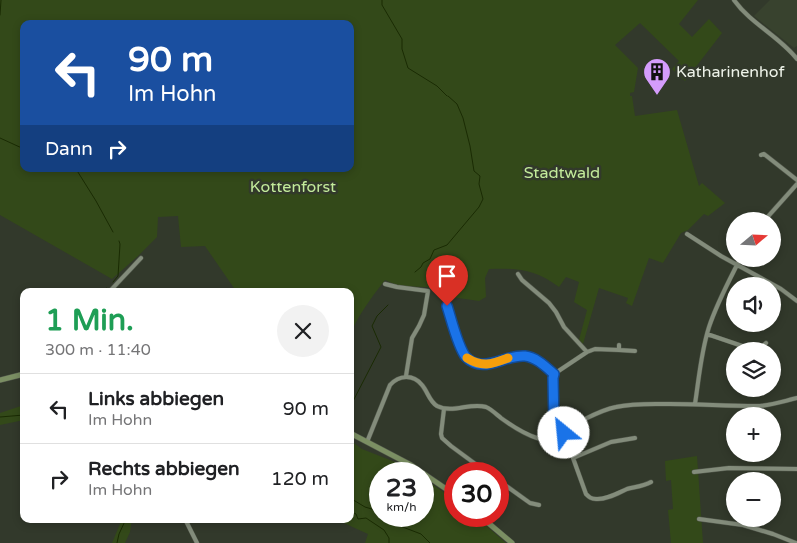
<!DOCTYPE html>
<html lang="de">
<head>
<meta charset="utf-8">
<style>
  body { margin:0; font-family:"Varela Round",sans-serif; background:#f2f2f2; color:#202124; height:100vh; display:flex; flex-direction:column; font-size:19px; white-space:nowrap }
  * { box-sizing:border-box; margin:0 }
  p { font-size:16px; color:#757577 }
  .icon { flex:none; width:28px; height:28px; fill:none; stroke:currentColor; stroke-width:2; stroke-linecap:round; stroke-linejoin:round }
  .map { position:relative; flex:1; overflow:hidden }
  .drawer { position:absolute; left:20px; top:288px; width:334px; height:235px; display:flex; flex-direction:column; background:#fff; border-radius:10px; box-shadow:0 2px 8px #0003 }
  .drawer>* { flex:none }
  .hud { position:absolute; left:20px; top:20px; width:334px; height:152px; border-radius:10px; box-shadow:0 2px 8px #0003; background:#1a4fa0; color:#fff; overflow:hidden }
  .needle { width:32px; rotate:71deg }
  .fabs { position:absolute; left:726px; top:212px; display:grid; gap:10px }
  .fabs a { display:grid; place-items:center; width:55px; height:55px; border-radius:50%; background:#fff; box-shadow:0 2px 8px #0003; font-size:25px }
  .speed { position:absolute; left:369px; top:462px; display:flex; gap:10px; font-size:25px; font-weight:700; text-align:center }
  .speed>* { display:grid; place-content:center; width:65px; height:65px; border-radius:50%; background:#fff; box-shadow:0 2px 8px #0003; line-height:1 }
  .speed small { font-size:12px; font-weight:400 }
  .speed .limit { border:8px solid #d22; background:#fff; color:#111 }
  .pin { position:absolute; display:grid; place-items:center; width:42px; height:42px; color:#fff; margin:-51px -21px; border-radius:50% 50% 50% 0; rotate:-45deg; box-shadow:0 0 5px #0007 }
  .pin .icon { rotate:45deg }
  .me { position:absolute; width:55px; margin:-28px; rotate:332deg; stroke-linejoin:round; filter:drop-shadow(0 0 4px #0008) }
  .turn { display:flex; align-items:center; gap:18px; height:105px; padding:0 25px; font-size:22px }
  .turn .icon { width:65px; height:65px; stroke-width:2.5 }
  .turn b { display:block; font-size:35px; line-height:42px }
  .then { display:flex; align-items:center; height:48px; padding:0 25px; background:#0003; gap:10px; font-size:19px }
  .round { display:grid; place-items:center; flex:none; width:52px; height:52px; border-radius:26px; background:#f2f2f2 }
  .headline { display:flex; align-items:center; justify-content:space-between; height:85px; padding:0 25px }
  h1 { font-size:30px; font-weight:800; line-height:38px; color:#1e9e55 }
  ul { padding:0; list-style:none }
  li { display:flex; align-items:center; gap:15px; height:70px; padding:0 25px; border-top:1px solid #e0e0e0 }
  li div { flex:1 }
  li b { display:block; font-size:19px }
  li em { font-style:normal }
  .map>svg:first-child { display:block }
  .built { fill:#38422e }
  .green { fill:#334919; fill-rule:evenodd }
  .lines { fill:none; stroke-linecap:round; stroke-linejoin:round }
  .stream { stroke:#1a2b03; stroke-width:1 }
  .minor-casing { stroke:#51574b; stroke-width:5 }
  .secondary-casing { stroke:#51574b; stroke-width:6 }
  .minor { stroke:#838c7b; stroke-width:4 }
  .secondary { stroke:#7b8f63; stroke-width:5 }
  .route-casing { stroke:#114b97; stroke-width:12 }
  .route { stroke:#1a73e8; stroke-width:9 }
  .slow { stroke:#f59e0b; stroke-width:9 }
  .labels { text-anchor:middle; dominant-baseline:central; stroke-width:5; stroke-linejoin:round; paint-order:stroke }
  .poi-label { font-size:16px; fill:#eef3e9; stroke:#32392b; text-anchor:start }
  .park-label { font-size:16px; fill:#c3eb9b; stroke:#32392b }
</style>
</head>
<body>
<div class="map">
<svg width="797" height="543" viewBox="0 0 797 543">
  <rect width="100%" height="100%" fill="#32392b"/>
  <!-- built -->
  <path class="built" d="M770 0H797V46L794 48 754 16Z"/>
  <!-- green -->
  <path class="green" d="M0 0H698L679 24 692 37 709 19 722 33 685 81 672 69 679 61 640 23 615 45 638 68 634 92 630 93V96H632L635 116 677 110 699 186 702 183 725 203 708 216 704 214 688 230 681 233 663 263 649 258 632 306 626 303 628 298 599 288 583 344 579 340 587 310 574 302 579 282 566 277 559 287C534 269 519 268 489 269L485 278 486 297 479 301 451 297 452 290 451 288 399 286 385 280C372 297 357 316 350 336V291H236L205 246 181 247 178 216 158 217 157 237 138 256 112 279 0 215ZM24 24H350V169H24Z
    M24 405V420L0 425V413Z
    M350 440 362 449 400 464 416 474H380V516H422L423 478 455 500V516H475L506 543H365L368 534 335 519H350Z
    M697 456 703 543H671L668 510 673 509 671 480 666 481 665 461Z
    M122 519H132L130 532 125 543H112Z"/>
  <g class="lines">
    <!-- stream -->
    <path class="stream" d="M382 0V5L402 39V49L408 68 437 86 447 96
      M0 15 1 0
      M0 138 24 149
      M76 169 96 201 113 232
      M415 272 421 267 423 263 430 259 434 250 447 245 479 207 483 199 479 184 480 176 474 171 470 146 463 118 457 104 448 96
      M113 282 118 276 120 244 119 241
      M103 291 106 288
      M350 407 381 347 372 326 377 316 388 305
      M0 417 24 415
      M350 498 365 507 375 510 380 512
      M350 516 354 513 356 514 358 519 366 518 384 530 389 538V543
      M384 516 400 526 421 534 430 543
      M117 543 119 534 126 519"/>
    <defs>
      <path id="minor" d="M734 0C751 24 779 36 797 59
        M761 155 764 154 797 180
        M764 221 797 184
        M687 234 721 256 781 289 797 301
        M518 274 522 280 549 303 556 312 564 327 587 352
        M385 284 397 287 428 291 424 315 419 326 412 338 406 376
        M110 291 141 258
        M449 291C449 296 447 302 447 306 448 313 462 352 466 357 470 361 478 364 484 364 498 366 510 355 525 356 536 357 546 367 554 374
        M707 334 757 351 766 343
        M619 350 635 351
        M695 404C699 378 701 352 709 327 717 303 729 281 740 259
        M444 409 441 434 442 438 451 446 489 474
        M564 433 586 494C589 497 591 499 596 499 606 500 618 493 627 489 635 487 644 486 651 482
        M561 435 554 423 553 378 554 374 587 352 595 349 619 350V345
        M367 442 390 385C399 375 413 374 422 385 428 392 429 401 437 406 453 414 470 402 486 407 491 409 496 414 501 418 512 426 524 434 537 438 556 444 570 427 585 419 595 414 605 409 616 407 634 403 652 404 669 404 698 404 727 406 756 406 770 406 784 401 797 398
        M573 458 611 442 635 438
        M694 472 729 468 797 469
        M498 480 530 503 539 505
        M185 519 197 543
        M699 519 743 525 773 534 796 543"/>
      <path id="secondary" d="M0 380 24 374
        M350 433 411 465 455 495
        M480 516 512 543"/>
    </defs>
    <!-- minor casing -->
    <use href="#minor" class="minor-casing"/>
    <!-- secondary casing -->
    <use href="#secondary" class="secondary-casing"/>
    <!-- minor -->
    <use href="#minor" class="minor"/>
    <!-- secondary -->
    <use href="#secondary" class="secondary"/>
  </g>
  <g class="lines">
    <defs>
      <path id="route" d="M447 306C451 318 458 348 466 357 483 375 505 354 525 356 536 357 546 367 554 374L553 378 554 423 561 435 564 433"/>
    </defs>
    <!-- route casing -->
    <use href="#route" class="route-casing"/>
    <!-- route -->
    <use href="#route" class="route"/>
    <!-- slow -->
    <path class="slow" d="M467 358C483 368 492 364 508 358"/>
  </g>
  <!-- icons -->
  <defs>
    <symbol id="building-pin" viewBox="-11 -11 22 30"><path d="M0 17L-7.5 6A9.5 9.5 0 1 1 7.5 6Z" fill="#d49cfc" stroke="#32392b"/><path d="M-4-6H4V6H1V3H-1V6H-4ZM-2.5-4.3h1.7v1.8h-1.7ZM.8-4.3h1.7v1.8H.8ZM-2.5-1h1.7V.8h-1.7ZM.8-1h1.7V.8H.8Z" fill="#111"/></symbol>
  </defs>
  <g fill-rule="evenodd">
    <use href="#building-pin" x="641" y="56" width="32" height="43"/>
  </g>
  <g class="labels">
    <!-- poi labels -->
    <g class="poi-label">
      <text x="676" y="72">Katharinenhof</text>
    </g>
    <!-- park labels -->
    <g class="park-label">
      <text x="562" y="173">Stadtwald</text>
      <text x="293" y="187">Kottenforst</text>
    </g>
  </g>
</svg>
<div class="fabs">
<a><svg class="needle" viewBox="-14 -14 28 28"><path d="M0-13l5 13h-10z" fill="#e53935"/><path d="M0 13l5-13h-10z" fill="#757577"/></svg></a>
<a><svg class="icon" aria-label="sound" viewBox="0 0 24 24"><path d="M4 9h4l5-4v14l-5-4H4zM17 9q2 3 0 6"/></svg></a>
<a><svg class="icon" aria-label="layers" viewBox="0 0 24 24"><path d="M12 4l9 5-9 5-9-5zM3 14l9 5 9-5"/></svg></a>
<a>+</a>
<a>−</a>
</div>
<div class="speed"><div>23<small>km/h</small></div><div class="limit">30</div></div>
<div class="pin" style="left:447px;top:306px;background:#d93025"><svg class="icon" aria-label="arrive" viewBox="0 0 24 24"><path d="M6 21V4h12l-3 4 3 4H6"/></svg></div>
<svg class="me" style="left:564px;top:433px" viewBox="-20 -20 40 40"><circle r="19" fill="#fff"/><path d="M0-13L10 11 0 6-10 11z" fill="#1a73e8"/></svg>
<div class="hud">
<div class="turn"><svg class="icon" aria-label="left" viewBox="0 0 24 24"><path d="M17 20v-9H6M10 6l-5 5 5 5"/></svg><div><b>90 m</b>Im Hohn</div></div>
<div class="then">Dann<svg class="icon" aria-label="right" viewBox="0 0 24 24"><path d="M7 20v-9h11M14 6l5 5-5 5"/></svg></div>
</div>
<section class="drawer">
<div class="headline"><div><h1>1 Min.</h1><p>300 m · 11:40</p></div><a class="round"><svg class="icon" aria-label="close" viewBox="0 0 24 24"><path d="M6 6l12 12M18 6L6 18"/></svg></a></div>
<ul>
<li><svg class="icon" aria-label="left" viewBox="0 0 24 24"><path d="M17 20v-9H6M10 6l-5 5 5 5"/></svg><div><b>Links abbiegen</b><p>Im Hohn</p></div><em>90 m</em></li>
<li><svg class="icon" aria-label="right" viewBox="0 0 24 24"><path d="M7 20v-9h11M14 6l5 5-5 5"/></svg><div><b>Rechts abbiegen</b><p>Im Hohn</p></div><em>120 m</em></li>
</ul>
</section>
</div>
</body>
</html>
